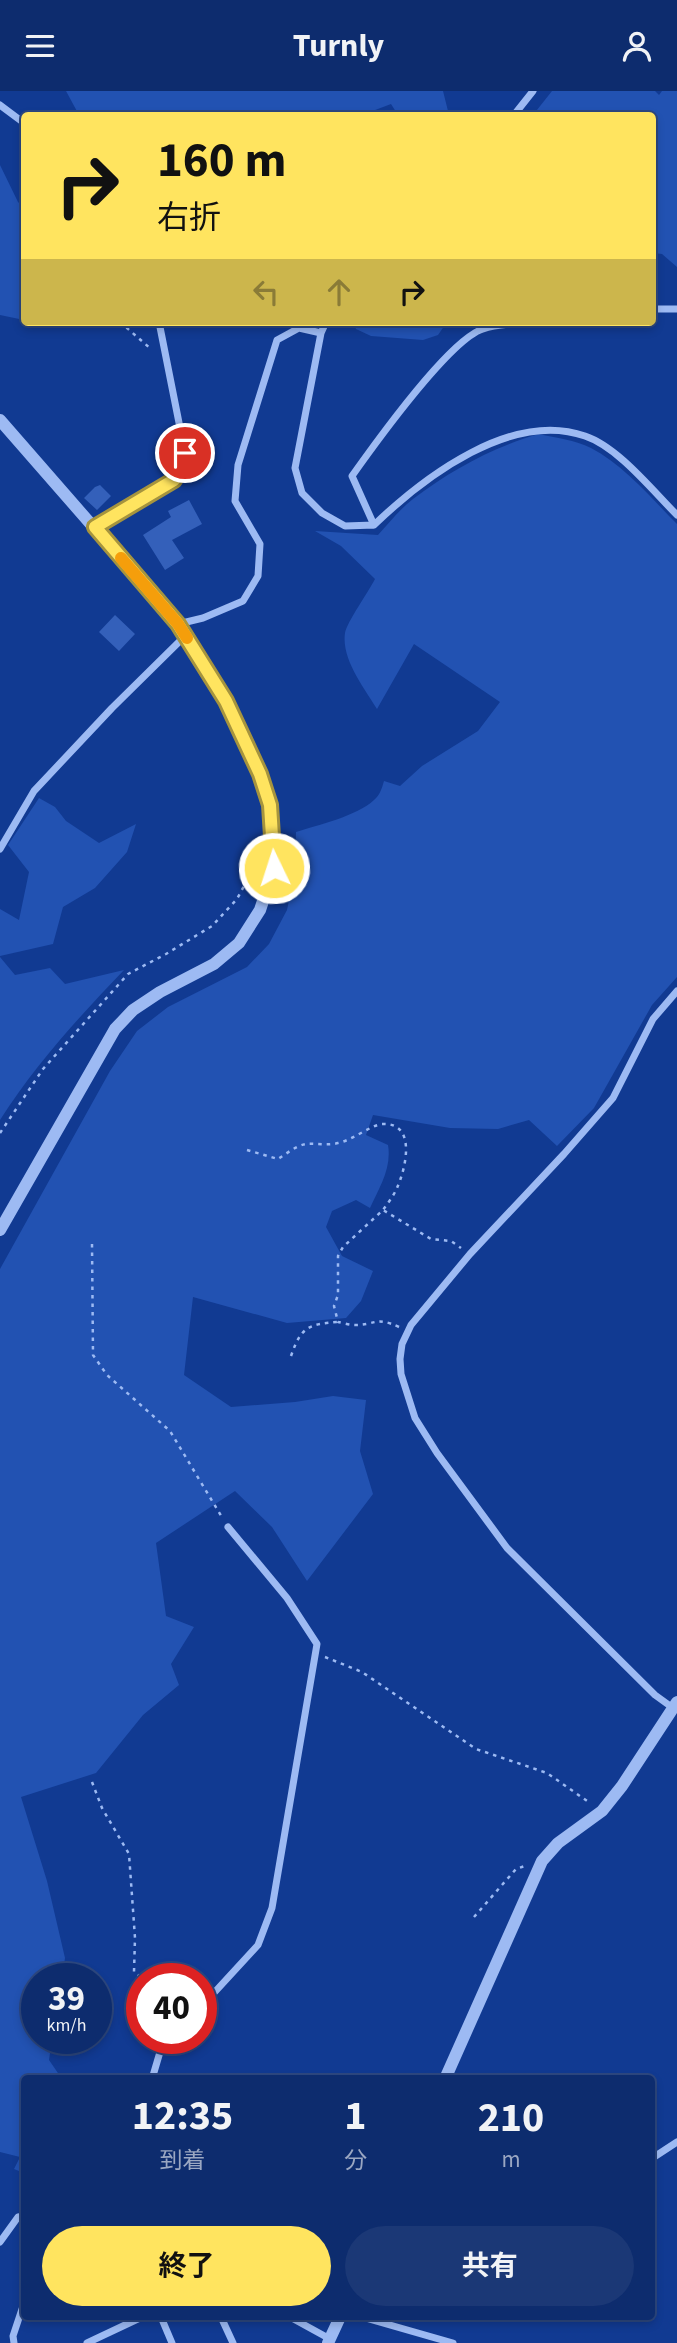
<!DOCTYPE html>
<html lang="ja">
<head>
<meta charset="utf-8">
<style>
  body { margin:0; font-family:"Source Sans 3","Noto Sans JP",sans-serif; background:#1b3876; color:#f1f3f6; height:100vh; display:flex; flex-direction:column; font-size:26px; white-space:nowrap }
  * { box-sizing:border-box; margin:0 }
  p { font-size:23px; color:#9aa7c2 }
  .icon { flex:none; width:38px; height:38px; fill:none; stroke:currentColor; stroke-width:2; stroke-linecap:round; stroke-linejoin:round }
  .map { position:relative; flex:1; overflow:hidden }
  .panel { position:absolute; left:21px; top:1984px; width:634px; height:245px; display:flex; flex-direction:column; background:#0d2c6e; border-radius:7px; box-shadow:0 4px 10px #0003,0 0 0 2px #2d4881 }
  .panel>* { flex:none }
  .top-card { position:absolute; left:21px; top:21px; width:635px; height:214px; border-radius:7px; box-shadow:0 4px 10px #0003,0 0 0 2px #2d4881; background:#ffe45f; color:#111; overflow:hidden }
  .speed { position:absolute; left:21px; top:1872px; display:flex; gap:14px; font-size:35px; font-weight:700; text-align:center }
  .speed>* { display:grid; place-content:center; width:91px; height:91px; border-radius:50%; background:#0d2c6e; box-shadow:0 4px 10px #0003,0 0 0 2px #2d4881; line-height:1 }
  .speed small { font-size:18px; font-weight:400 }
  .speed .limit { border:10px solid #d22; background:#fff; color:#111 }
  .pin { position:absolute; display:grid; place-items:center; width:60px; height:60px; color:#fff; margin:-30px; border:4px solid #fff; border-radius:50%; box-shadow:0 2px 7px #0007 }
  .me { position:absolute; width:77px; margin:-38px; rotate:356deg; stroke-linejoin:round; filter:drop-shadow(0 0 5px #0008) }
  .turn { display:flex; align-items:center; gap:24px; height:147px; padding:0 21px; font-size:32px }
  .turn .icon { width:91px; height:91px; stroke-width:2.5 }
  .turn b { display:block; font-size:49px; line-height:60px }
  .lanes { display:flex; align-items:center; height:66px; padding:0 21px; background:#0003; justify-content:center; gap:35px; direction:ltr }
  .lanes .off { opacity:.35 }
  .eta { display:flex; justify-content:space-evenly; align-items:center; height:119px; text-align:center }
  .eta b { font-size:42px; font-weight:700; line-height:49px }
  .cta { display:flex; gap:14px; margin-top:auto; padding:14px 21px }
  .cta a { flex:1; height:80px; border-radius:42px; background:#ffe45f; color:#111; font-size:28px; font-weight:700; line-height:80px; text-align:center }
  .cta a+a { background:#1b3876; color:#f1f3f6 }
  header { display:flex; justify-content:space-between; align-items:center; height:91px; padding:0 21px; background:#0d2c6e; font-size:32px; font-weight:700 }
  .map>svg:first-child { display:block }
  .green { fill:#2252b2 }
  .building { fill:#3460ba }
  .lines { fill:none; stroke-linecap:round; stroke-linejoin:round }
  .path { stroke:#9dbaf3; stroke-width:2.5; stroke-dasharray:3.5 5; stroke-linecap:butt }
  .minor { stroke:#9dbaf3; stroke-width:7 }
  .tertiary { stroke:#9dbaf3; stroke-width:12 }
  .route-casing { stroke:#a6943e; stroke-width:18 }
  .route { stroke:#ffe45f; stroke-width:12 }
  .slow { stroke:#f59e0b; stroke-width:12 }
</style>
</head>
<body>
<header><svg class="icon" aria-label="menu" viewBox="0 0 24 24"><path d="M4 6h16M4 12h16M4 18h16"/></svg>Turnly<svg class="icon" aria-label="person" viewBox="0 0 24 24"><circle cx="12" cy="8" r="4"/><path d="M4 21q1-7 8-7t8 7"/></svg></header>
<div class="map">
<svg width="677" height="2252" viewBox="0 0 677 2252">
  <rect width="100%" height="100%" fill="#113a92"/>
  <!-- green -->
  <path class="green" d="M66 0H443L449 24H398L391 13 362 24H79Z
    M552 0H655L659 4 662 0H677V176L662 163 653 162V24H533Z
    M0 74 18 111 24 117V229L0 224Z
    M353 231H447L438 244 423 249 371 245 356 238Z
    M539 343C556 347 575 349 591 357 624 374 651 407 677 433V886L652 914 594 1017 557 1055 529 1029 498 1038 450 1037 373 1024 366 1044 388 1054C392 1077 379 1097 370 1117L356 1109 332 1120 326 1136 342 1165 373 1180 361 1210 346 1227 287 1232 193 1206 184 1284 231 1316 295 1311 333 1305 366 1309 360 1360 373 1403 307 1490 272 1436 235 1400 156 1452 166 1525 194 1536 171 1573 179 1594 143 1624 96 1682 21 1706 47 1790 65 1867 62 1888H37V1948H52L49 1969 62 1988H24V2082L14 2078 20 2066 0 2061V1178L110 980 137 940 168 916 247 876 269 853 287 819 295 780 296 741C318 734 357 725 374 709 380 704 382 697 384 690L400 695 422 675 478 640 500 611 414 553 377 618C365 598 341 568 345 542 347 531 369 500 375 488L341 455 315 440 378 444C389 432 400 418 413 408 451 379 493 356 539 343Z
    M39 707 55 716 66 730 99 752 136 733 127 761 95 797 63 816 53 853 0 865V818L19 829 29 781 8 754Z
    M0 866 15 884 50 877 65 893 124 879C79 926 35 974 0 1029Z"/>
  <!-- building -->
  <path class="building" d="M100 394 111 405 97 419 84 407 95 396Z
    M189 409 202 433 172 449 184 467 165 479 143 444 171 426 168 420Z
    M115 524 135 543 119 560 99 541Z"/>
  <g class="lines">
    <!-- path -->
    <path class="path" d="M120 231 151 258
      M0 1042 43 978 128 883 166 863 212 835 237 808 251 782 257 747
      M247 1059 278 1068C286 1063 297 1054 306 1053 316 1052 327 1055 338 1052 353 1049 369 1035 382 1033 417 1031 406 1077 397 1097 394 1104 388 1112 383 1119
      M92 1153 93 1264 107 1284 170 1340 223 1428
      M399 1236C375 1225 376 1234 355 1234 350 1234 343 1232 338 1231L334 1215 338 1204V1165L343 1156 383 1119 431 1148 451 1150 461 1157
      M291 1265C301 1236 308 1233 338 1231
      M325 1566 362 1581 476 1658 547 1682 590 1712
      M92 1691 102 1717 129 1763 135 1847 134 1881 143 1888
      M474 1826 516 1778 525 1775"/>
    <!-- minor -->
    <path class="minor" d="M0 14 24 32
      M514 24 533 0
      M653 218H677
      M326 231 321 242 295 377 302 402 322 422 345 435 374 434C424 386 512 319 585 345 618 356 652 399 677 424
      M374 434 352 385C374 354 450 248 483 238 497 233 515 233 531 231
      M95 436C116 423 160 405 175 387 182 379 183 371 185 362L159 231
      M178 533 203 527 243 510 258 485 260 453 235 410 238 374 277 249 299 237 321 242
      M0 758 34 700 112 617 185 545
      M673 1617 655 1604 507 1457 437 1362 415 1327 401 1283 400 1268 402 1253 411 1234 470 1163 564 1063 613 1007 653 928 677 900
      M201 1916 258 1854 272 1817 317 1553 287 1507 228 1436
      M152 1988 160 1961 173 1948
      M651 2068 677 2051
      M0 2151 18 2126 24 2125
      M161 2226 172 2252
      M221 2226 233 2252
      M290 2226 330 2248
      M362 2226 453 2252
      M14 2252 13 2245 24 2212
      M87 2252 142 2226"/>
    <!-- tertiary -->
    <path class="tertiary" d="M0 329 178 533 227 610 260 683 270 714 274 777 260 819 239 852 214 873 160 901 133 919 115 938 0 1139
      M445 1988 542 1770 558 1752 602 1720 622 1695 677 1611
      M328 2252 340 2226"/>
  </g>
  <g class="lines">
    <defs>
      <path id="route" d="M185 362 181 378 174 389 95 436 178 533 226 610 260 683 270 714 274 777"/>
    </defs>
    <!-- route casing -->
    <use href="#route" class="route-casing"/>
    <!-- route -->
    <use href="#route" class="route"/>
    <!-- slow -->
    <path class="slow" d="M121 467 178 533 187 547"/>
  </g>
</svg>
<div class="speed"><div>39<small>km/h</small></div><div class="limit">40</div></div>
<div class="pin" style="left:185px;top:362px;background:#d93025"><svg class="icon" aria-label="arrive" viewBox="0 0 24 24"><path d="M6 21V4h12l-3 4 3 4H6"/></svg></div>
<svg class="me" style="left:274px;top:777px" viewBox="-20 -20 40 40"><circle r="17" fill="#ffe45f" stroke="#fff" stroke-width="3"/><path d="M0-11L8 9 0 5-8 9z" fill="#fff"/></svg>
<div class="top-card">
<div class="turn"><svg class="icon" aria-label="right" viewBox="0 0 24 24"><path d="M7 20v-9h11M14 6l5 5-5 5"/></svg><div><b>160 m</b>右折</div></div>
<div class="lanes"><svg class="icon off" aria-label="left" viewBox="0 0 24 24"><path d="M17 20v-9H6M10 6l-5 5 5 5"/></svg><svg class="icon off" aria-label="ahead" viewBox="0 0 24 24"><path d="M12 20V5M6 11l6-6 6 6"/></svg><svg class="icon" aria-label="right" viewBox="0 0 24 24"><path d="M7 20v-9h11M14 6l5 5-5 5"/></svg></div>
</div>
<section class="panel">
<div class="eta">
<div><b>12:35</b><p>到着</p></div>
<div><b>1</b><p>分</p></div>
<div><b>210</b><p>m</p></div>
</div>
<div class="cta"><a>終了</a><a>共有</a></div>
</section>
</div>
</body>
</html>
